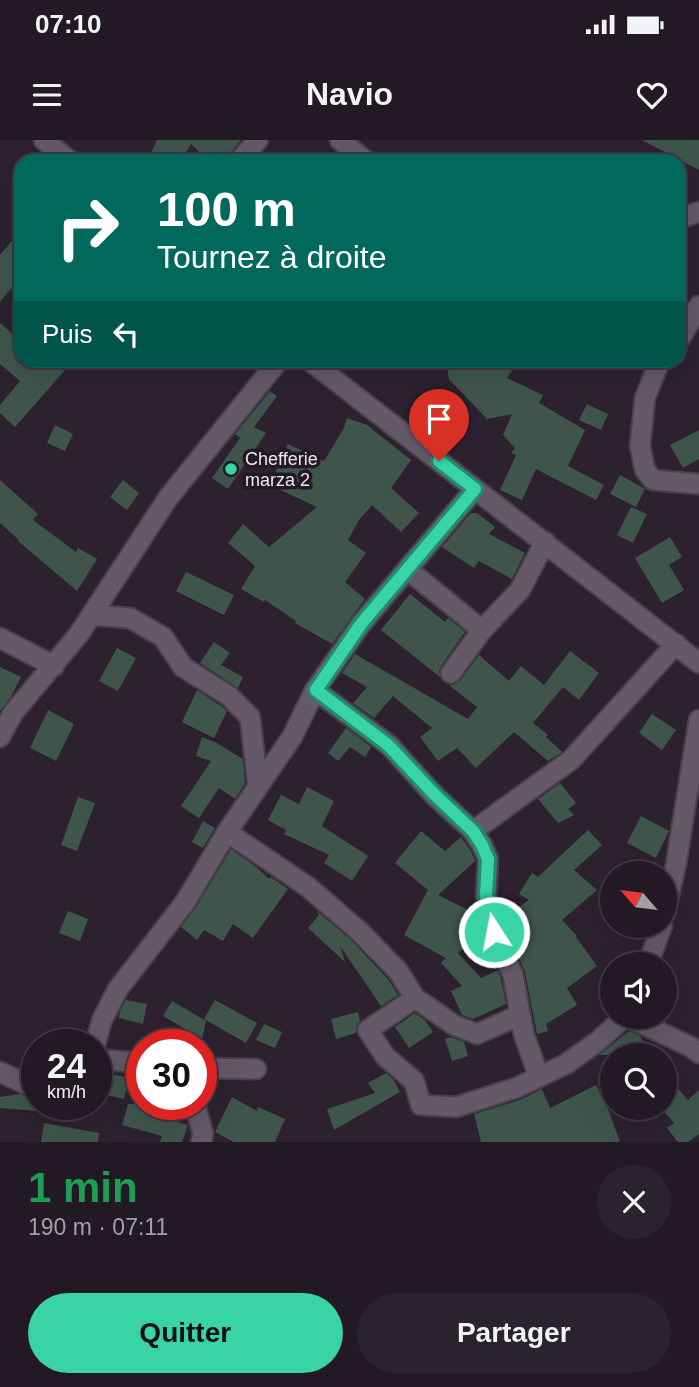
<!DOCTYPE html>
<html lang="fr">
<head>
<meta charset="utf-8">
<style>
  body { margin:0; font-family:Arial,sans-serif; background:#2a222c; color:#f1f3f6; height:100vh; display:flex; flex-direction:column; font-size:26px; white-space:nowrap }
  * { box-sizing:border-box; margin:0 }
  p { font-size:23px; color:#a2a0a6 }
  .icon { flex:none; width:38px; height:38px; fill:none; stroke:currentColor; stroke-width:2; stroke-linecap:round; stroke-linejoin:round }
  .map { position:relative; height:1002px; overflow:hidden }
  .side { display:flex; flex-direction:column; background:#221924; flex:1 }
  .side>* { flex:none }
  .banner { position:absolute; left:14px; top:14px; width:672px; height:214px; border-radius:21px; box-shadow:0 7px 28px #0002,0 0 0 2px #3f3841; background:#00695c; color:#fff; overflow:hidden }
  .needle { width:46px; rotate:298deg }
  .buttons { position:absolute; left:600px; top:721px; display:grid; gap:14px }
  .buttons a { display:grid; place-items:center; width:77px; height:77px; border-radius:50%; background:#221924; box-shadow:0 7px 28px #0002,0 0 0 2px #3f3841; font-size:35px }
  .speed { position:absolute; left:21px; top:889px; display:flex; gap:14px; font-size:35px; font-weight:700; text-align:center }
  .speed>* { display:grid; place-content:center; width:91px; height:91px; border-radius:50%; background:#221924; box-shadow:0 7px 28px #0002,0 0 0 2px #3f3841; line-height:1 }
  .speed small { font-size:18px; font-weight:400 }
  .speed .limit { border:10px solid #d22; background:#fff; color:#111 }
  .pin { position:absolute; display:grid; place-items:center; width:60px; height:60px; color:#fff; margin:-72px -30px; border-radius:50% 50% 50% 0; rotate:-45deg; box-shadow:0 0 7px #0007 }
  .pin .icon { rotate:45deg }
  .me { position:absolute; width:77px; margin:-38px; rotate:349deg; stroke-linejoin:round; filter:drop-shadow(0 0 5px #0008) }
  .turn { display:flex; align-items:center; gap:24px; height:147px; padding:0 28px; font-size:32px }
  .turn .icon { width:91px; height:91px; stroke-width:2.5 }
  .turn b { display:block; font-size:49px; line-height:60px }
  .then { display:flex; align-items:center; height:66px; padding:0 28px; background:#0003; gap:14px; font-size:26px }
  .round { display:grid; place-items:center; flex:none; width:74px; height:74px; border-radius:37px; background:#2a222c }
  .summary { display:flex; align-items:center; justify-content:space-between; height:119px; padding:0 28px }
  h1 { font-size:42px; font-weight:600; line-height:52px; color:#1e9e55 }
  .button { display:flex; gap:14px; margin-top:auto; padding:14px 28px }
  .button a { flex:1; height:80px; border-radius:42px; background:#38d4a6; color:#111; font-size:28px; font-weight:600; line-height:80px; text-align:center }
  .button a+a { background:#2a222c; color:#f1f3f6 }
  .status { display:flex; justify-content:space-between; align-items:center; height:49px; padding:0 35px; background:#221924; direction:ltr }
  .status svg { height:19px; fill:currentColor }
  header { display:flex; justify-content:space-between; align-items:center; height:91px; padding:0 28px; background:#221924; font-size:32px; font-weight:600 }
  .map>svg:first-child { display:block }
  .building { fill:#3f554c }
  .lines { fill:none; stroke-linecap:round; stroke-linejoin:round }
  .minor-casing { stroke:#49404c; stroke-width:23 }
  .minor { stroke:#655869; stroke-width:19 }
  .route-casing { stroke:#248a6c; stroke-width:18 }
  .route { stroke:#38d4a6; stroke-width:12 }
  .poi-dot { fill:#38d4a6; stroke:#231826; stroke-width:2.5 }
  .labels { text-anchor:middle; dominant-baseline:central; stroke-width:7; stroke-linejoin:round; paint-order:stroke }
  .poi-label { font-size:18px; fill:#ede6f0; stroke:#231826; text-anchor:start }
</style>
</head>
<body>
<div class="status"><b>07:10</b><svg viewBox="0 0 49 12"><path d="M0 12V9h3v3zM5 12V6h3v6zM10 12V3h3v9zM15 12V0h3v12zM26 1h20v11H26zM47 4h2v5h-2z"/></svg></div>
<header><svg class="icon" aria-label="menu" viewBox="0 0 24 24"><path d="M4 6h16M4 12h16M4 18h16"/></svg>Navio<svg class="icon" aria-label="heart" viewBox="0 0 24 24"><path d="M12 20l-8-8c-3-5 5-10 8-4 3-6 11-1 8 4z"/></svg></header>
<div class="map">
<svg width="699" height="1002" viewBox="0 0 699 1002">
  <rect width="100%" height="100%" fill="#2d2130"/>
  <!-- building -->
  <path class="building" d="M157 0H241L230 13 227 21H208L191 4 181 21H147Z
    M642 0H699V30Z
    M21 90V137L0 162V115Z
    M0 183 21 201V220H74L15 287 0 273V265L20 241 0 224Z
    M446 220H505L514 228 507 238 543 255 539 263 585 290 568 326 604 345 596 360 536 329 522 360 500 350 516 315 511 313 515 308 503 295 512 274 487 279 449 239Z
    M270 251 277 256 254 287 266 293 228 349 212 338 240 298 235 294Z
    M587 264 608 274 601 290 579 280Z
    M347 278 367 285 411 320 391 348 419 373 401 392 372 365 359 380 348 400 366 413 345 442 365 459 332 504 295 483 296 481 265 460 264 462 241 449 255 426 228 403 243 384 269 407 317 367 270 345 288 304 324 321 344 288Z
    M55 285 73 294 65 311 47 303Z
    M699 290V319L683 328 670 305Z
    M620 335 645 349 636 367 610 354Z
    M0 340 38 374 33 380 76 412 78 408 97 419 77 451 18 401 19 400 0 383Z
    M123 340 139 353 127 370 110 357Z
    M631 367 647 374 633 403 617 395Z
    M471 373H477L495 387 489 394 525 413 512 439 479 421 474 428 442 407Z
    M670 397 682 417 669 425 684 450 662 463 635 418Z
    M186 432 234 455 224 475 176 451Z
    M410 454 445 482 448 478 465 492 441 526 439 531 440 537 381 490Z
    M214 502 230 513 221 525 243 537 238 548 200 523Z
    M117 508 136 518 118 551 99 541Z
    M570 511 599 533 579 560 563 547 533 583 548 595 546 597 562 612 548 621 514 592 476 628 457 608 438 621 420 597 432 588 393 556 374 578 353 563 367 547 342 533 355 514 468 579 477 567 449 545 455 544 460 541 479 515 509 541 521 526 544 545Z
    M0 527 21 537 11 557 0 571Z
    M197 550 221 566 227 571 214 598 182 582Z
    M48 570 74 584 56 621 30 608Z
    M652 574 676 590 662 610 639 593Z
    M346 588 371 607 365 617 350 607 338 621 328 613Z
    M202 597 217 603 243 619 245 643 235 659 219 648 199 678 181 666 211 621 196 616Z
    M560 643 576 663 568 669 574 675 558 683 538 659Z
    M307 647 334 661 322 686 368 716 352 741 324 723 329 715 284 694 286 690 268 680 281 655 299 664Z
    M78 657 95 663 77 711 61 705Z
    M641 676 669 691 656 718 627 703Z
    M203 681 215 688 203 708 192 702Z
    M588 690 602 705 574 730 597 750 562 780 577 796 576 797 597 826 567 848 577 865 546 884 548 891 537 894 525 832 506 788 503 778 529 760 519 754 532 733 538 737Z
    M421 691 445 711 461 697 471 711 475 721 438 755 474 773 478 778 482 795 458 813 481 838 498 830 501 839 506 864 473 879 462 875 451 851 462 846 441 823 446 818 404 795 428 750 395 723Z
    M231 709 255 726 269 739 271 737 288 749 253 798 233 784 223 801 204 790 197 800 181 787 196 767Z
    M316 770 351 800 388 839 398 855 381 866 340 806 345 822 308 788 319 775Z
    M68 771 88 779 80 801 59 793Z
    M126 860 147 864 143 884 119 878 120 871Z
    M215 860 257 883 246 903 204 879Z
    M172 861 206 881 202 899 163 876Z
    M358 872 360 881 357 885 356 893 336 899 331 879Z
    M415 873 425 880 433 892 409 908 395 887Z
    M264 884 282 892 275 908 256 900Z
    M629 891 640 896 642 900 662 915H599Z
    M451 897 464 902 468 916 452 921 445 899Z
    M102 932 129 938 124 959 97 953Z
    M386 933 393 939 400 952 334 990 327 969 375 953 368 943Z
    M665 934 688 960 699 950V994L688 1002H678L667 988 674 983 665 973Z
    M596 945 608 969 620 1002H481L474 974 520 960 542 949 550 968Z
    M19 954 37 956V971L0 968V957Z
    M232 957 257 971 258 967 285 979 275 1002H234L215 992Z
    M128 964H182L177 982 188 985 182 1002H160L162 996 122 985Z
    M44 983 99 993 98 1002H41Z"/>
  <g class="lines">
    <defs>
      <path id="minor" d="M44 0 70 21
        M340 0 366 21
        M239 21 258 0
        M679 77H684L699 72
        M679 200 699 166
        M309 220 699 523
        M660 220 645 258 640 306 645 330 653 340 699 344
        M407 429 482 490
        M92 475 130 478 163 497 183 527 229 556 250 577 258 646
        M0 498 54 526
        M451 533 482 490 520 450 545 402
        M315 550 361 484 475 349
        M0 597 13 573 79 494 168 358 279 220
        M473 691 571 620 676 504
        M227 692 308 747 359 791 398 831 415 858 454 885 477 894 520 875
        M665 773 676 724 699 580
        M648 824 662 786
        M415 858 368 890 385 916 414 941 421 965 456 967 516 948 566 924 597 902 625 877
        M628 877 691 907 699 913
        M95 905 102 880 118 849 186 761 227 692 292 597 315 550 389 605 434 655 473 691 482 705 488 719 486 756 494 792 513 835 524 895 539 937
        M96 919 142 923
        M201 928 256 929
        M0 932 26 944H37
        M195 964 203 994 201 1002"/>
    </defs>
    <!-- minor casing -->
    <use href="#minor" class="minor-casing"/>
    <!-- minor -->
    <use href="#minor" class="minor"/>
  </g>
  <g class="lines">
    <defs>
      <path id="route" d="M439 321 475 349 361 484 316 550 388 605 434 654 473 691 482 705 488 719 486 756 494 792"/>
    </defs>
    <!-- route casing -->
    <use href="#route" class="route-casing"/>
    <!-- route -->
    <use href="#route" class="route"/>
  </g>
  <!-- markers -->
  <circle class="poi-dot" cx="231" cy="329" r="7"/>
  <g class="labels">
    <!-- poi labels -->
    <g class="poi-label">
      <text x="245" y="319">Chefferie<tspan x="245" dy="21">marza 2</tspan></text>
    </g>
  </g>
</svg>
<div class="buttons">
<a><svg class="needle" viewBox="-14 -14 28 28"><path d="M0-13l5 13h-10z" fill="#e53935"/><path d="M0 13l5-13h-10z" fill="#a2a0a6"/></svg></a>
<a><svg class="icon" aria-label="sound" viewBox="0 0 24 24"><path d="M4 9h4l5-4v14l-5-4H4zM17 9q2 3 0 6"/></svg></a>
<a><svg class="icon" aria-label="search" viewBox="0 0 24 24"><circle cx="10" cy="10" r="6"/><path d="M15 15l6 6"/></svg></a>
</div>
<div class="speed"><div>24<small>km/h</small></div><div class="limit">30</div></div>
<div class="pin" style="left:439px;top:321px;background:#d93025"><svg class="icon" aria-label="arrive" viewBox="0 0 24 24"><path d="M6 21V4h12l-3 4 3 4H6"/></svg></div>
<svg class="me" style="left:494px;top:792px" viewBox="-20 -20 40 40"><circle r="17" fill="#38d4a6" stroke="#fff" stroke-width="3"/><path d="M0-11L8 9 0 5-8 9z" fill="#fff"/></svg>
<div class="banner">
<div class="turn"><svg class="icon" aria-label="right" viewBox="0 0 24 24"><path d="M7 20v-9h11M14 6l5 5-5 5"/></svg><div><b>100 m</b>Tournez à droite</div></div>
<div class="then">Puis<svg class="icon" aria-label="left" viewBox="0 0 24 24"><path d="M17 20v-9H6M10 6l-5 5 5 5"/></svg></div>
</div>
</div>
<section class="side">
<div class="summary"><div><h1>1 min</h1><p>190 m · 07:11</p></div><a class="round"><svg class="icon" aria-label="close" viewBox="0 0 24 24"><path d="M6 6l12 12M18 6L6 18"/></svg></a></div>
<div class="button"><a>Quitter</a><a>Partager</a></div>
</section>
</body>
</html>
